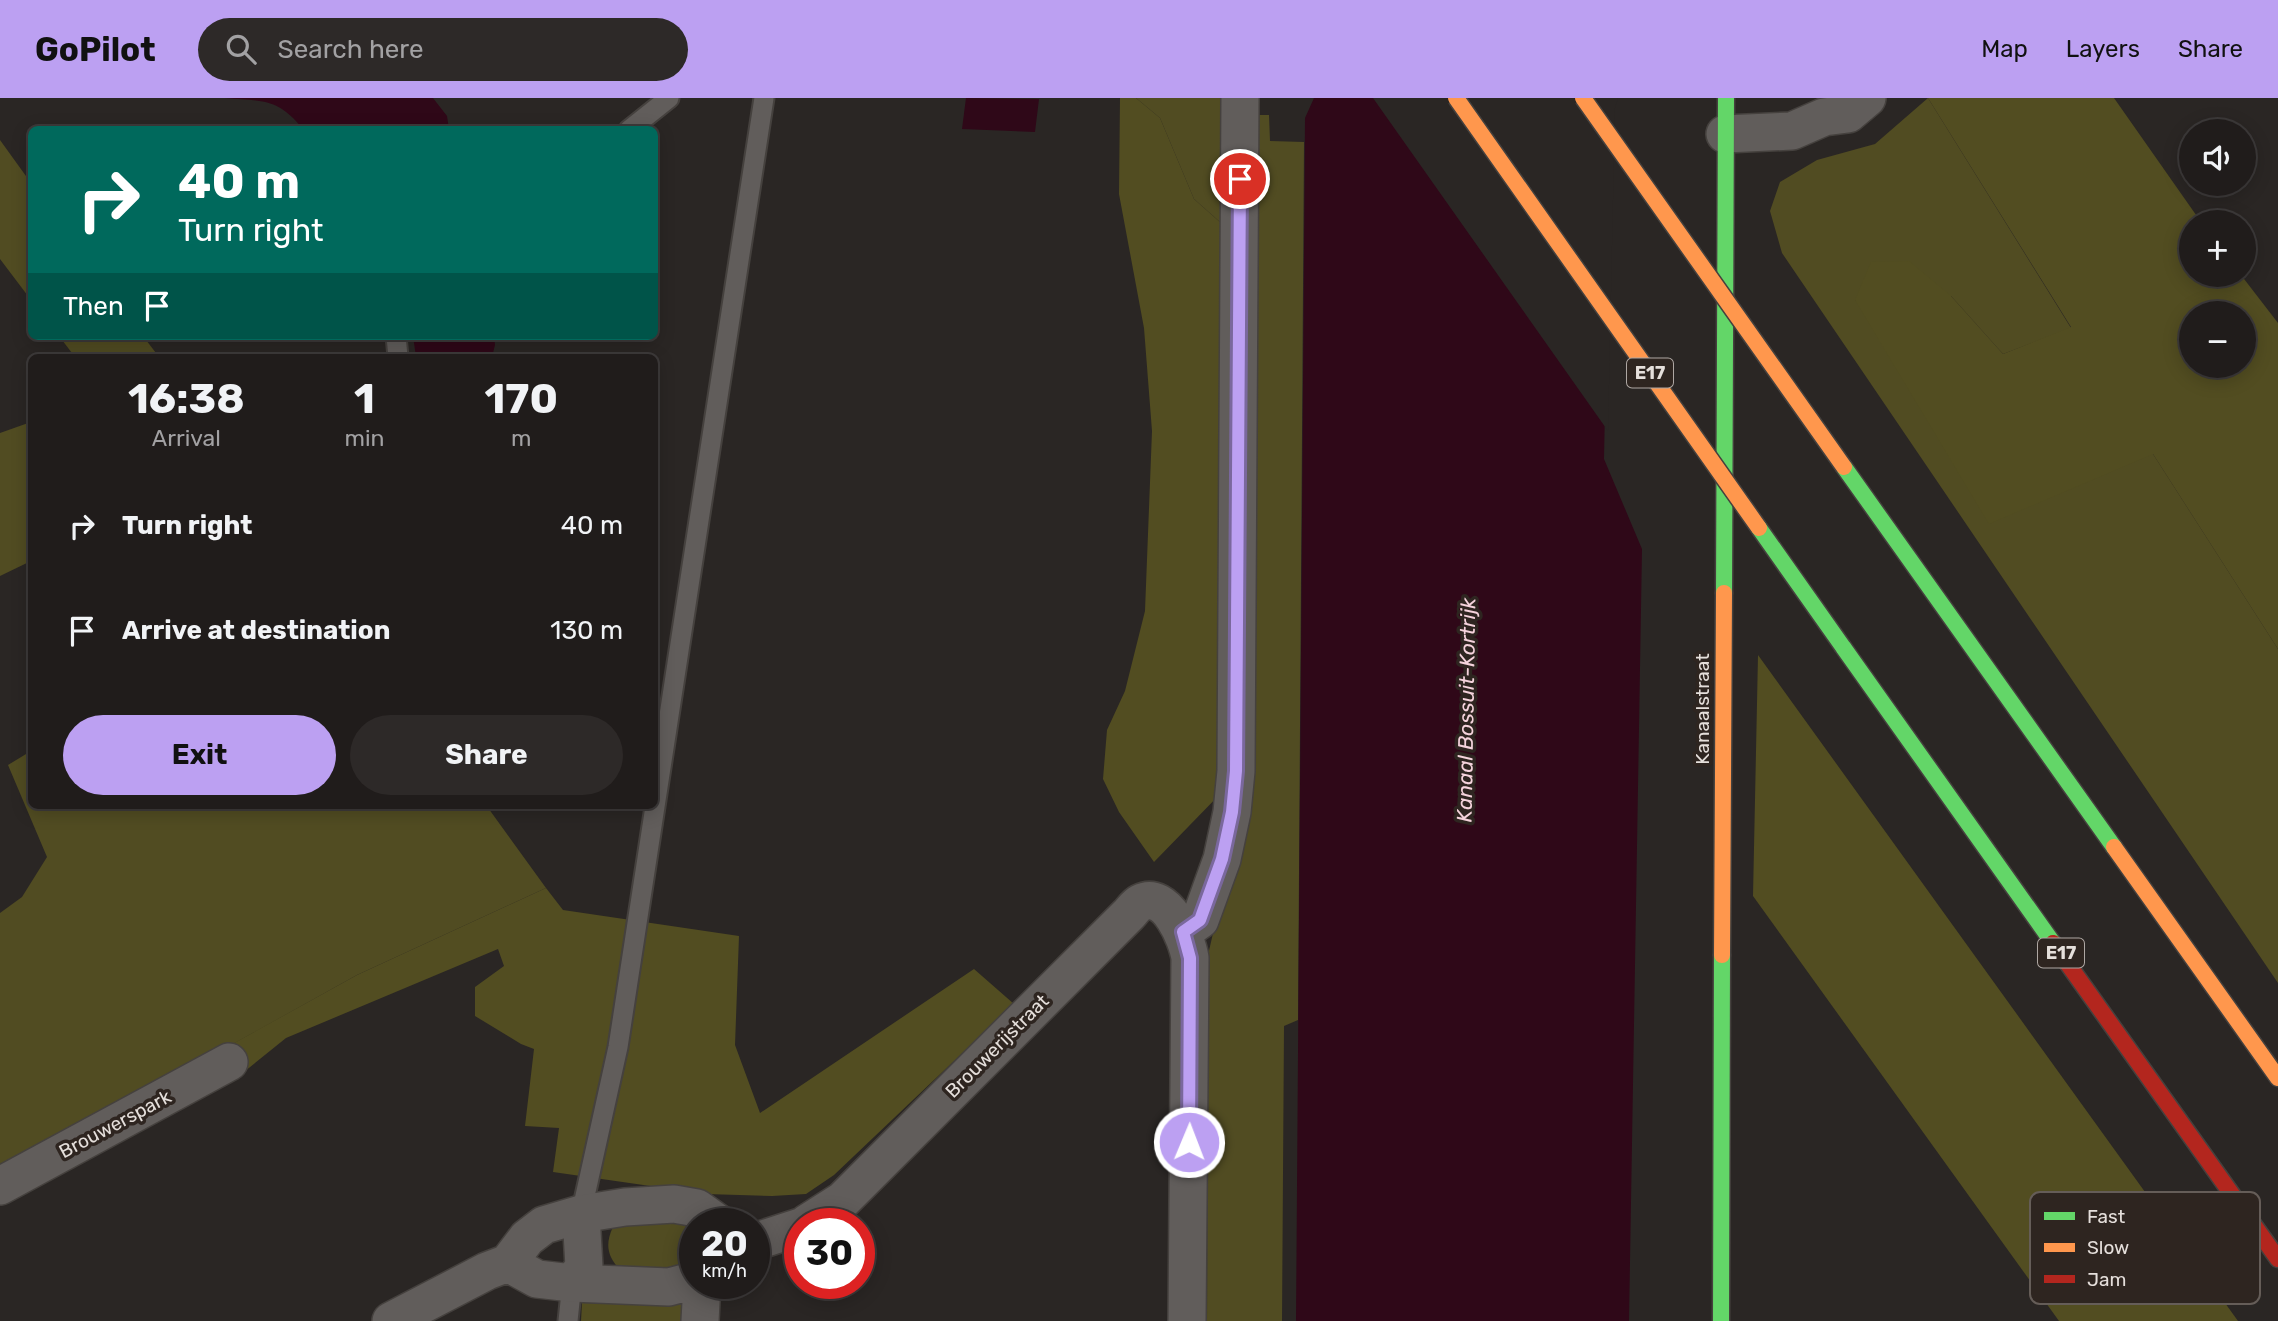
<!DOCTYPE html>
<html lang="en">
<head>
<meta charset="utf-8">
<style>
  body { margin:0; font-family:Rubik,sans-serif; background:#2d2928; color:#f1f3f6; height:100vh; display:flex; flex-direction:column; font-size:26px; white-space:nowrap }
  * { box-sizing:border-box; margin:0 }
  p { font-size:23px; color:#a2a1a3 }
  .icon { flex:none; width:38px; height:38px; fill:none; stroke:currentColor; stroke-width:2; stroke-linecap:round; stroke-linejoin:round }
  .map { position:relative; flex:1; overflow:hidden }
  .panel { position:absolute; left:28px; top:256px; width:630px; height:455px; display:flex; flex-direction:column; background:#201c1b; border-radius:10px; box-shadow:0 4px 18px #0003,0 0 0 2px #3d3a3a }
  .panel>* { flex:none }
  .guide { position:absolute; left:28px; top:28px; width:630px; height:214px; border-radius:10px; box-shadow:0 4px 18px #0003,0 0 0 2px #3d3a3a; background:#00695c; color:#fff; overflow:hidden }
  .controls { position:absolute; left:2179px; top:21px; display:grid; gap:14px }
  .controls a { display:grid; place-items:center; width:77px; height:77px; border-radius:50%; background:#201c1b; box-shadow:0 4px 18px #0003,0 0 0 2px #3d3a3a; font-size:35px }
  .speed { position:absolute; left:679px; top:1110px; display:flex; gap:14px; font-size:35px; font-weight:700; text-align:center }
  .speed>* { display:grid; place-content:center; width:91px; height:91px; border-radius:50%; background:#201c1b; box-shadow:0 4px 18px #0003,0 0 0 2px #3d3a3a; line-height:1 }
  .speed small { font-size:18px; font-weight:400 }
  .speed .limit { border:10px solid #d22; background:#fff; color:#111 }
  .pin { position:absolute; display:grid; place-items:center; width:60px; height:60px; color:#fff; margin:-30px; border:4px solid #fff; border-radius:50%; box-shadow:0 2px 7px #0007 }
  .me { position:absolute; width:77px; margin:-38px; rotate:1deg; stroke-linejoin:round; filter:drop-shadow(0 0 5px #0008) }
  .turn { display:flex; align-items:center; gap:24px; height:147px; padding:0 35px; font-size:32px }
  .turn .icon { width:91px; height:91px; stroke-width:2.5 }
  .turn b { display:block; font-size:49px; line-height:60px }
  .then { display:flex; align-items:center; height:66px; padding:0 35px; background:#0003; gap:14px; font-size:26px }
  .eta { display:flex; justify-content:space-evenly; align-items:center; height:119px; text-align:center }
  .eta b { font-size:42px; font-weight:700; line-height:49px }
  .primary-button { display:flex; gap:14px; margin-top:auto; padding:14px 35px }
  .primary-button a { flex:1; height:80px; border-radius:42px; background:#bca0f2; color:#111; font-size:28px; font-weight:700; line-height:80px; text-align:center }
  .primary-button a+a { background:#2d2928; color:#f1f3f6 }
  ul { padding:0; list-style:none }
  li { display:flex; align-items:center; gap:21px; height:105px; padding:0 35px }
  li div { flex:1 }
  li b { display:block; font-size:26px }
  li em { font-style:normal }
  header { display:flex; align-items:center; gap:42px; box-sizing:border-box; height:98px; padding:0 35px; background:#bca0f2; color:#111 }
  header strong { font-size:33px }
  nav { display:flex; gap:38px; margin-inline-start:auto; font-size:24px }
  .search { width:490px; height:63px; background:#2d2928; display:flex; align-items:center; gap:18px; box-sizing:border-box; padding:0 24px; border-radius:38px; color:#a2a1a3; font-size:26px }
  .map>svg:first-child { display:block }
  .green { fill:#514c22 }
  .forest { fill:#524d21; fill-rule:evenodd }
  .water { fill:#2f0818 }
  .pier { fill:#2a2624 }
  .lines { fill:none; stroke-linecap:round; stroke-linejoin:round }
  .lane-casing { stroke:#45413e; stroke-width:23 }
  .street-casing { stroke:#45413e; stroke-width:40 }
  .fast-casing { stroke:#45413e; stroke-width:19 }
  .slow-casing { stroke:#45413e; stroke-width:19 }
  .jam-casing { stroke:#45413e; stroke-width:19 }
  .lane { stroke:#615d5b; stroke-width:19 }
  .street { stroke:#615d5b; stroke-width:37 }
  .fast { stroke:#63d668; stroke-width:16 }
  .slow { stroke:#ff974d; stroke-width:16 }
  .jam { stroke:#b3261e; stroke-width:16 }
  .fast-bridge-casing { stroke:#45413e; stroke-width:19; stroke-linecap:butt }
  .slow-bridge-casing { stroke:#45413e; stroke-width:19; stroke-linecap:butt }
  .fast-bridge { stroke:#63d668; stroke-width:16 }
  .slow-bridge { stroke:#ff974d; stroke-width:16 }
  .route-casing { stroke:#7a689d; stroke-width:18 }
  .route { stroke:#bca0f2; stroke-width:12 }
  .labels { text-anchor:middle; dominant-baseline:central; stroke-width:7; stroke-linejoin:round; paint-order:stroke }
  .shield { fill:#2e2520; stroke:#aea7a3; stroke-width:2 }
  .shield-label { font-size:18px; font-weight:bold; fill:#e5dfdb }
  .street-label { font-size:19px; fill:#e5dfdb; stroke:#2e2520 }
  .water-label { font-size:21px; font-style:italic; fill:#f5d3dc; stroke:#2e2520 }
  .key { fill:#2e2520; stroke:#655d58; stroke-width:2 }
  .key-label { font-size:19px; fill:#e5dfdb }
</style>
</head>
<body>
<header>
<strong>GoPilot</strong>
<div class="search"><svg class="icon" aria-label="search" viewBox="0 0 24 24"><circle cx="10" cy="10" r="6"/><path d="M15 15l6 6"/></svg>Search here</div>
<nav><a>Map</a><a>Layers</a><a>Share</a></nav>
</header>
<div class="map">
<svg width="2278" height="1223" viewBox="0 0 2278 1223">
  <rect width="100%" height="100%" fill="#2a2624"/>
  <!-- green -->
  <path class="green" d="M1136 0H1227L1230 133 1194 101 1160 20Z
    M1928 0 2071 230 2003 256 1951 198 1855 202 2153 356 2278 551V885L1782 155 1770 113 1780 84 1817 62 1875 46Z
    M1253 17H1269L1270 43 1304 44 1298 922 1284 928 1282 1223H1207L1208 857 1214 831Z
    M0 42 31 85V202L0 161Z
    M59 238H143L159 259H75Z
    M31 324V463L0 478V335Z
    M31 653 32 707H486L546 790 357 877 0 1076V815L22 799 47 759 8 667Z
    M673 1119 689 1127 695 1134V1164L688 1173 620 1172C607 1158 605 1146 613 1129Z"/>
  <!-- forest -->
  <path class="forest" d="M1120 0H1136L1160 20 1194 101 1230 133 1223 693 1154 764 1119 714 1103 681 1107 632 1125 593 1145 513 1152 333 1144 230 1119 96Z
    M1928 0H2114L2201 124H2191V177H2241L2278 225V551L2153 356 1989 426 1855 202 1871 164 1909 163 1951 198 2003 256 2071 229ZM2191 215H2244V268H2191Z
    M1758 557 2238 1223H2059L1753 798Z
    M546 790 563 812 739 838 735 947 760 1015 974 871 1014 906 834 1077 806 1096 772 1098 706 1096 553 1074 559 1030 525 1028 534 951 521 946 475 918V889L504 868 498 851 286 940 234 982 207 960 357 877Z
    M582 1205 714 1206V1223H581Z"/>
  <!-- water -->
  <path class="water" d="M225 0H433L447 18 449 31H303C278 0 263 3 225 0Z
    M966 0 1039 1 1035 34 962 31Z
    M1314 0H1615L1611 10 1604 361 1642 451 1629 1223H1296L1305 20Z
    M413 238H494L495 247 492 259H416Z"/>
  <!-- pier -->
  <path class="pier" d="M1373 0H1618L1615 10 1608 333Z"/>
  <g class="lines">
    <defs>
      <path id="lane" d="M629 32 669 0
        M396 238 398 259
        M581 1116 618 949 764 0
        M568 1223 572 1185"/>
      <path id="street" d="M1725 36 1792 33 1824 19 1848 16 1867 0
        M1183 834 1200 822 1222 761 1232 714 1236 673 1240 0
        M0 1088 229 964
        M807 1125 843 1102 1128 817C1131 814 1136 807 1140 805 1167 791 1187 841 1190 860L1187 1223
        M754 1144 800 1129
        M508 1165 537 1181 572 1185 669 1189 695 1182
        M572 1185 584 1169 581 1116
        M391 1223 487 1173 508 1165 527 1140 544 1127 581 1116 625 1109 674 1106 697 1110 718 1125
        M700 1223 702 1185"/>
      <path id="fast" d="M1844 369 2114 749
        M1724 495 1726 0
        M1843 549 2053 845
        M1721 1223 1722 857"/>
      <path id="slow" d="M2114 749 2278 980
        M1722 857 1724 495"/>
      <path id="jam" d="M2053 845 2278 1161"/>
    </defs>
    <!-- lane casing -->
    <use href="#lane" class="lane-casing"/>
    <!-- street casing -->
    <use href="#street" class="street-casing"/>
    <!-- fast casing -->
    <use href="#fast" class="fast-casing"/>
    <!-- slow casing -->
    <use href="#slow" class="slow-casing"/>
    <!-- jam casing -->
    <use href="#jam" class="jam-casing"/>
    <!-- lane -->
    <use href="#lane" class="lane"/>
    <!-- street -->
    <use href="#street" class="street"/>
    <!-- fast -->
    <use href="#fast" class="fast"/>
    <!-- slow -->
    <use href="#slow" class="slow"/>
    <!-- jam -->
    <use href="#jam" class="jam"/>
    <defs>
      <path id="fast-bridge" d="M1759 430 1843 549"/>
      <path id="slow-bridge" d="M1456 0 1759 430
        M1583 0 1844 369"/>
    </defs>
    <!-- fast-bridge casing -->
    <use href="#fast-bridge" class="fast-bridge-casing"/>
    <!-- slow-bridge casing -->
    <use href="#slow-bridge" class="slow-bridge-casing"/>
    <!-- fast-bridge -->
    <use href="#fast-bridge" class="fast-bridge"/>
    <!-- slow-bridge -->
    <use href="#slow-bridge" class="slow-bridge"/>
  </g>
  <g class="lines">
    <defs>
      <path id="route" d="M1189 1044 1190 860 1183 834 1200 822 1222 761 1232 714 1236 673 1240 81"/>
    </defs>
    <!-- route casing -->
    <use href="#route" class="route-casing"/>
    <!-- route -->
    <use href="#route" class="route"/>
  </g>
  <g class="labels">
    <!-- shield labels -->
    <g class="shield">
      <rect x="1627" y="260.5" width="46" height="29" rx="5"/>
      <rect x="2038" y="840.5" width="46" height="29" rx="5"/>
    </g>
    <g class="shield-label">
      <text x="1650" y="275">E17</text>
      <text x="2061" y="855">E17</text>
    </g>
    <!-- street labels -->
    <g class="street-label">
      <text transform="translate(1702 611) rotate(-90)">Kanaalstraat</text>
      <text transform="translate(997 948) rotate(-45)">Brouwerijstraat</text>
      <text transform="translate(115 1026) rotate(-28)">Brouwerspark</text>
    </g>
    <!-- water labels -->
    <g class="water-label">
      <text transform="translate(1466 612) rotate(-89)">Kanaal Bossuit-Kortrijk</text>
    </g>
  </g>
  <!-- legend -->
  <rect x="2030" y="1094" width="230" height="112" rx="10" class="key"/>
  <rect x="2044" y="1114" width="31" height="8" fill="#63d668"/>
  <rect x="2044" y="1145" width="31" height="9" fill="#ff974d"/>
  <rect x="2044" y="1177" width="31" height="8" fill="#b3261e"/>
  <g class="key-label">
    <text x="2087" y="1125">Fast</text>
    <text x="2087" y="1156">Slow</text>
    <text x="2087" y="1188">Jam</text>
  </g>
</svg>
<div class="controls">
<a><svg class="icon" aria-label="sound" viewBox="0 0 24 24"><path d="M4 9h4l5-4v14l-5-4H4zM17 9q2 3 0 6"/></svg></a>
<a>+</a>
<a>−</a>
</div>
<div class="speed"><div>20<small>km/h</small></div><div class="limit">30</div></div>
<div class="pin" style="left:1240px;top:81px;background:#d93025"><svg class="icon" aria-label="arrive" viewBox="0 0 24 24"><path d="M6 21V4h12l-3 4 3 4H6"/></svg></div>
<svg class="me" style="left:1189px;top:1044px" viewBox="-20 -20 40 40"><circle r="17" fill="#bca0f2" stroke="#fff" stroke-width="3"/><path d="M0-11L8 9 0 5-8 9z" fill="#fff"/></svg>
<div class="guide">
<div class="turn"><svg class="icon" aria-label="right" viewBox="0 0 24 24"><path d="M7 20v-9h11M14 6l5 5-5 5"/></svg><div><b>40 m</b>Turn right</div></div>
<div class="then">Then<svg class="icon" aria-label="arrive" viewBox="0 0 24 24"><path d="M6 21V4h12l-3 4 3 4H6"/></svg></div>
</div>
<section class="panel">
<div class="eta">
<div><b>16:38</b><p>Arrival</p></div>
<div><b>1</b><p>min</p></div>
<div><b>170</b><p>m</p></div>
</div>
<ul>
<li><svg class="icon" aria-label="right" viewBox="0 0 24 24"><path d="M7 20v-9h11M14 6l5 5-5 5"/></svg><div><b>Turn right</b></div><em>40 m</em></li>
<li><svg class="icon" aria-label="arrive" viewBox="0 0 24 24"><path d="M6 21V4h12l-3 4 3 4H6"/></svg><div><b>Arrive at destination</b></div><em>130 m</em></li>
</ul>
<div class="primary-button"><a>Exit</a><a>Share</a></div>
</section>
</div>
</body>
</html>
